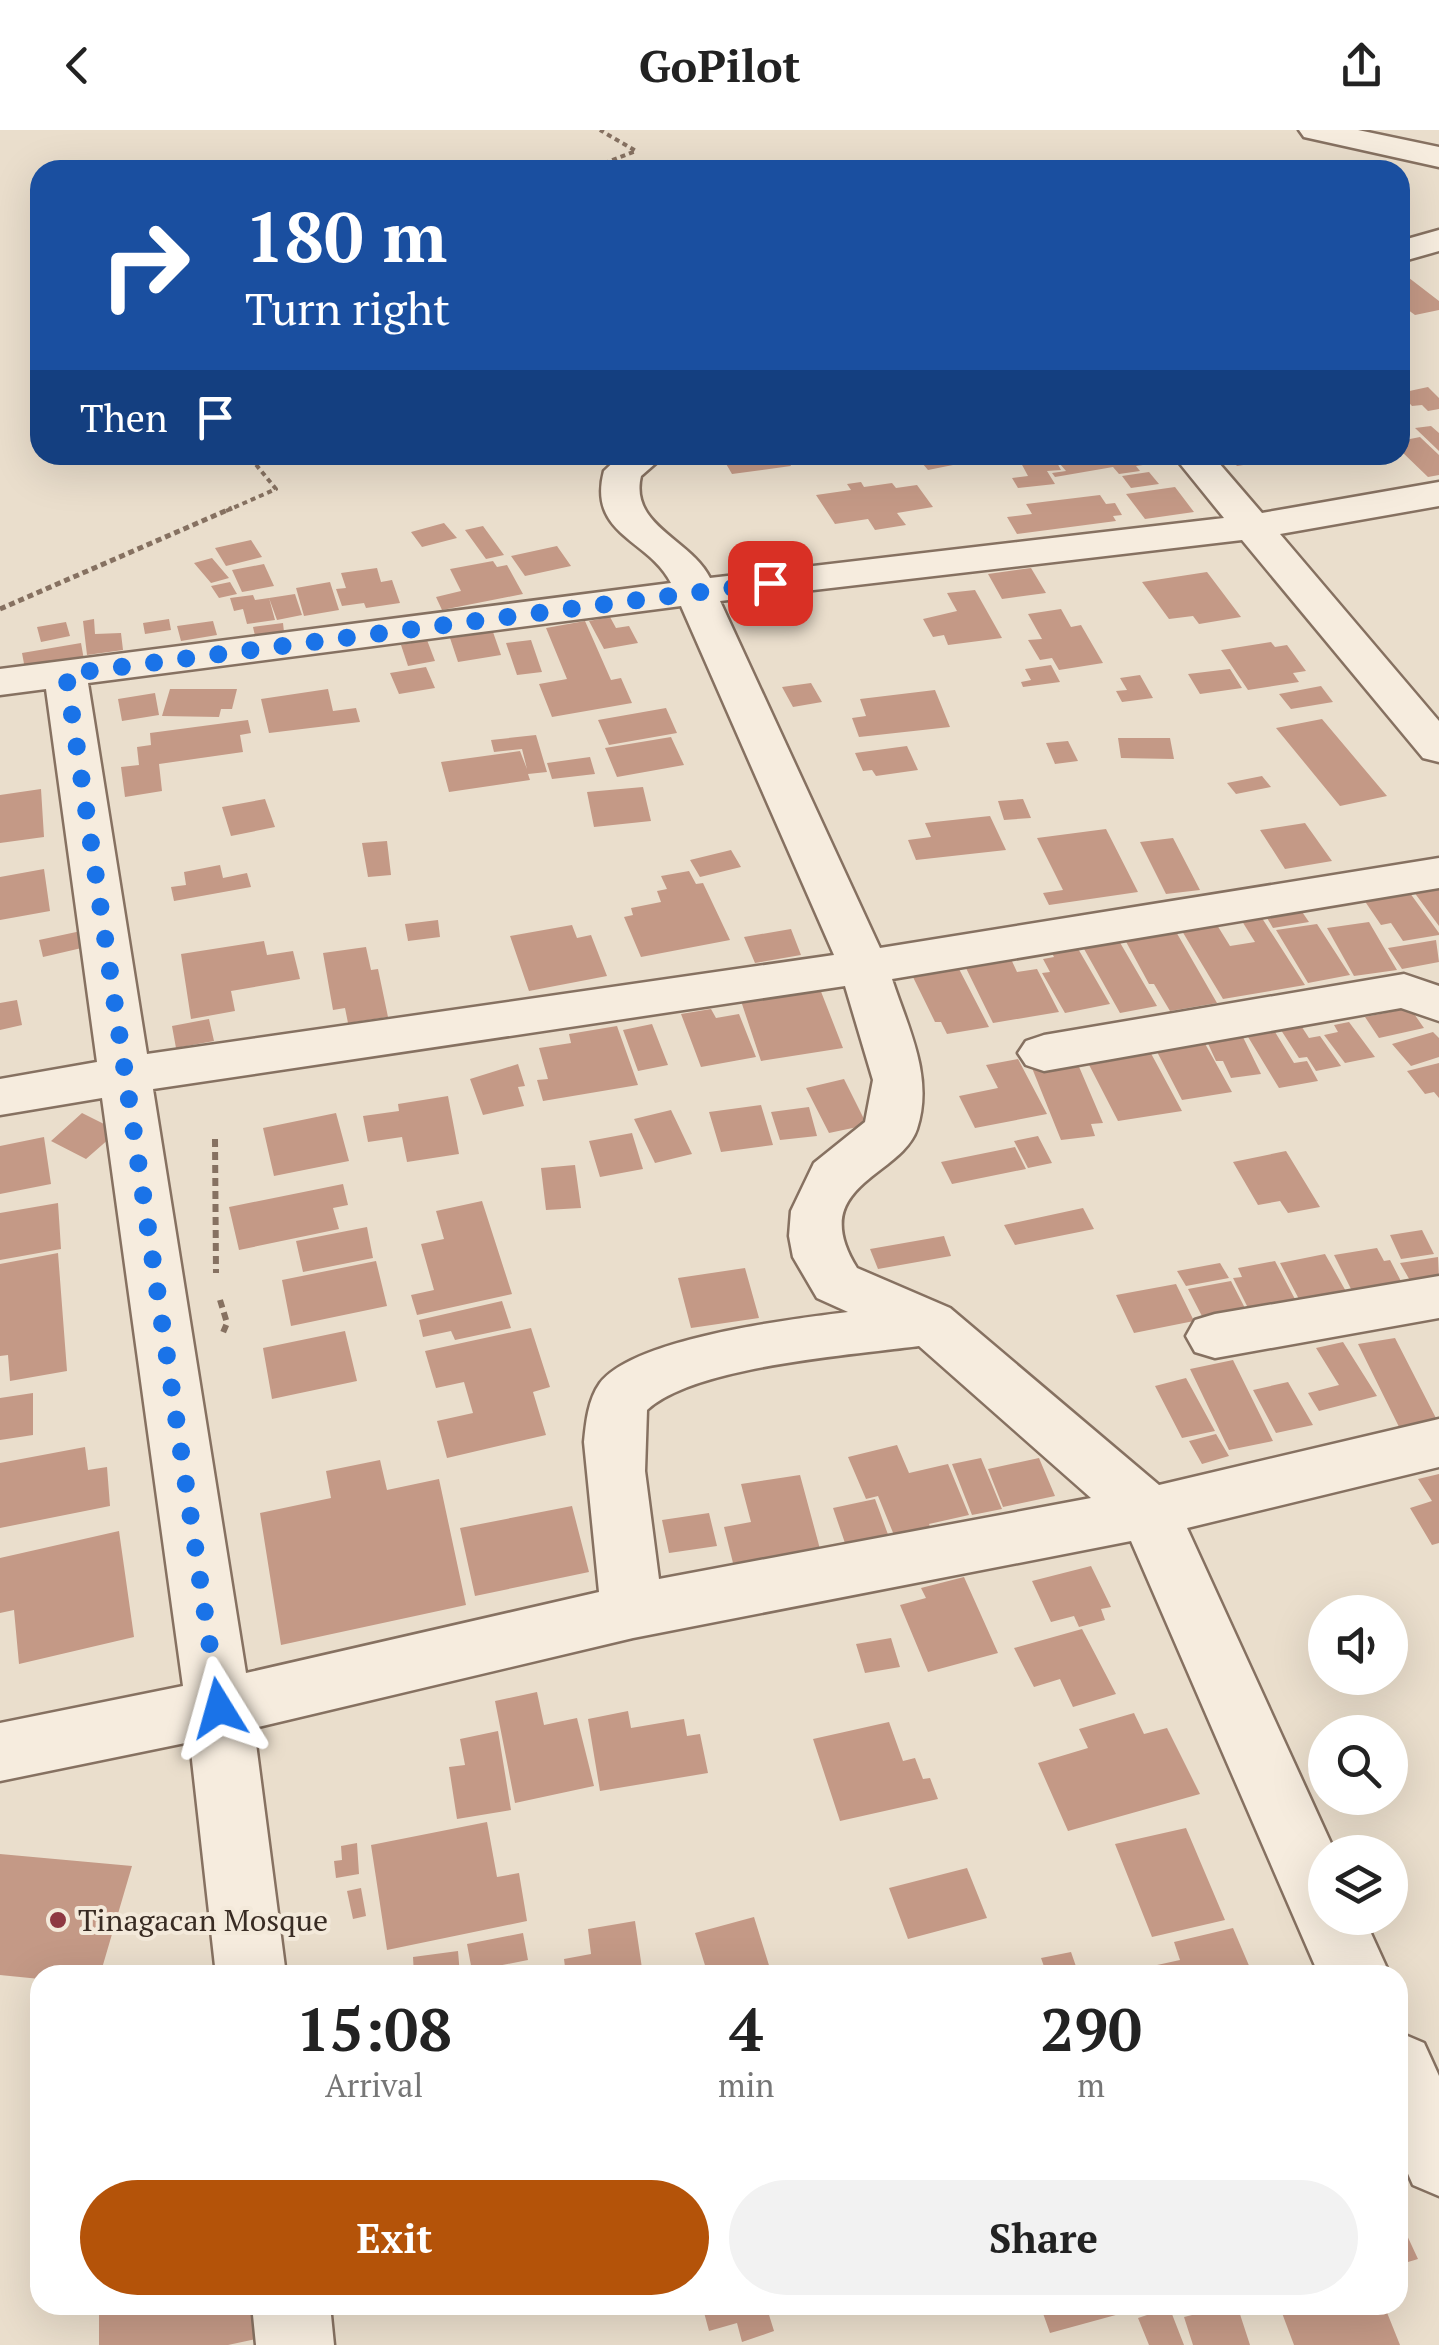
<!DOCTYPE html>
<html lang="en">
<head>
<meta charset="utf-8">
<style>
  body { margin:0; font-family:"PT Serif",serif; background:#f2f2f2; color:#222; height:100vh; display:flex; flex-direction:column; font-size:38px; white-space:nowrap }
  * { box-sizing:border-box; margin:0 }
  p { font-size:32px; color:#767676 }
  .icon { flex:none; width:55px; height:55px; fill:none; stroke:currentColor; stroke-width:2; stroke-linecap:round; stroke-linejoin:round }
  .map { position:relative; flex:1; overflow:hidden }
  .side { position:absolute; left:30px; top:1835px; width:1378px; height:350px; display:flex; flex-direction:column; background:#fff; border-radius:30px; box-shadow:0 10px 40px #0002 }
  .side>* { flex:none }
  .guide { position:absolute; left:30px; top:30px; width:1380px; height:305px; border-radius:30px; box-shadow:0 10px 40px #0002; background:#1a4fa0; color:#fff; overflow:hidden }
  .fabs { position:absolute; left:1308px; top:1465px; display:grid; gap:20px }
  .fabs a { display:grid; place-items:center; width:100px; height:100px; border-radius:50%; background:#fff; box-shadow:0 10px 40px #0002; font-size:50px }
  .pin { position:absolute; display:grid; place-items:center; width:85px; height:85px; color:#fff; margin:-42px; border-radius:20px; box-shadow:0 5px 15px #0006 }
  .me { position:absolute; width:110px; margin:-55px; rotate:352deg; stroke-linejoin:round; filter:drop-shadow(0 0 8px #0008) }
  .turn { display:flex; align-items:center; gap:35px; height:210px; padding:0 50px; font-size:45px }
  .turn .icon { width:130px; height:130px; stroke-width:2.5 }
  .turn b { display:block; font-size:70px; line-height:85px }
  .then { display:flex; align-items:center; height:95px; padding:0 50px; background:#0003; gap:20px; font-size:38px }
  .eta { display:flex; justify-content:space-evenly; align-items:center; height:170px; text-align:center }
  .eta b { font-size:60px; font-weight:600; line-height:70px }
  .button { display:flex; gap:20px; margin-top:auto; padding:20px 50px }
  .button a { flex:1; height:115px; border-radius:60px; background:#b45309; color:#fff; font-size:40px; font-weight:600; line-height:115px; text-align:center }
  .button a+a { background:#f2f2f2; color:#222 }
  header { display:flex; justify-content:space-between; align-items:center; height:130px; padding:0 50px; background:#fff; font-size:45px; font-weight:600 }
  .map>svg:first-child { display:block }
  .building { fill:#c49986 }
  .lines { fill:none; stroke-linecap:round; stroke-linejoin:round }
  .minor-casing { stroke:#867161; stroke-width:5 }
  .path-far2 { stroke:#867161; stroke-width:4; stroke-dasharray:5 4; stroke-linecap:butt }
  .path-far1 { stroke:#867161; stroke-width:5; stroke-dasharray:6 4; stroke-linecap:butt }
  .path { stroke:#867161; stroke-width:6; stroke-dasharray:8 5; stroke-linecap:butt }
  .minor { fill:#f6ecde; fill-rule:evenodd }
  .route { stroke:#1a73e8; stroke-width:18; stroke-dasharray:0 32.4 }
  .poi-dot { fill:#8e3842; stroke:#f3e9da; stroke-width:4 }
  .labels { text-anchor:middle; dominant-baseline:central; stroke-width:8; stroke-linejoin:round; paint-order:stroke }
  .near-poi-label { font-size:30px; fill:#382b23; stroke:#f3e9da; text-anchor:start }
</style>
</head>
<body>
<header><svg class="icon" aria-label="back" viewBox="0 0 24 24"><path d="M15 5l-7 7 7 7"/></svg>GoPilot<svg class="icon" aria-label="share" viewBox="0 0 24 24"><path d="M12 15V3M7 8l5-5 5 5M5 13v7h14v-7"/></svg></header>
<div class="map">
<svg width="1439" height="2215" viewBox="0 0 1439 2215">
  <rect width="100%" height="100%" fill="#eadecc"/>
  <!-- building -->
  <path class="building" d="M1400 141 1439 171V180L1415 185 1400 174Z
    M1428 257 1439 268V279L1428 281 1422 275 1412 276 1400 263Z
    M1431 296 1439 303V321L1415 298Z
    M1420 307 1439 325V345L1428 347 1400 320V311Z
    M739 325H785L791 336 732 344 722 327Z
    M929 325H957L963 333 928 340 917 327Z
    M1075 325H1143L1150 334 1136 336 1140 341 1119 344 1113 337 1055 347 1052 343 1066 341 1060 334 1070 333 1065 327Z
    M1227 325H1255L1262 332 1237 336Z
    M1055 329 1061 340 1047 341 1055 354 1018 358 1012 348 1028 346 1021 333Z
    M1149 342 1159 354 1131 358 1122 346Z
    M861 352 864 357 892 353 896 358 917 355 933 377 897 383 906 395 875 400 868 389 835 394 816 365 851 360 847 354Z
    M1175 357 1194 382 1145 389 1126 364Z
    M1100 365 1106 374 1115 373 1122 385 1113 386 1116 391 1017 404 1007 387 1032 384 1026 374Z
    M444 393 457 408 422 417 411 402Z
    M483 396 504 425 486 429 465 400Z
    M251 410 262 427 226 436 215 418Z
    M557 416 571 436 525 446 511 426Z
    M212 428 229 448 211 453 194 433Z
    M493 431 497 437 507 435 523 464 442 480 436 467 461 461 450 439Z
    M264 434 274 456 242 462 232 440Z
    M377 438 381 452 392 450 400 473 366 478 364 473 342 476 336 459 346 458 341 443Z
    M1031 438 1046 463 1002 469 988 444Z
    M1207 442 1241 487 1199 494 1193 486 1169 489 1142 452Z
    M230 452 237 464 219 468 211 456Z
    M330 452 339 480 304 486 296 458Z
    M975 460 1002 508 948 515 944 505 933 507 923 489 957 481 947 463Z
    M295 464 302 485 277 490 269 468Z
    M253 465 255 470 269 468 275 490 247 494 243 479 234 481 230 468Z
    M779 467 782 475 754 478 751 469Z
    M1061 479 1071 497 1081 495 1103 533 1059 540 1052 528 1040 530 1028 510 1042 509 1028 484Z
    M610 487 616 498 629 496 638 513 604 519 589 491Z
    M94 489 95 504 121 503 123 520 87 525 83 491Z
    M169 489 171 500 145 504 143 493Z
    M213 491 217 505 181 511 177 496Z
    M585 491 611 550 621 548 632 573 552 587 539 554 567 549 546 498Z
    M66 492 70 506 41 512 37 497Z
    M283 493 284 502 255 506 253 497Z
    M493 502 501 525 458 532 450 508Z
    M427 510 435 531 408 536 401 515Z
    M531 510 542 542 517 545 506 513Z
    M1271 512 1275 517 1287 515 1306 541 1293 543 1299 552 1248 560 1221 520Z
    M81 513 84 530 25 539 22 523Z
    M1051 535 1060 552 1023 557 1021 552 1031 550 1025 539Z
    M426 537 435 558 399 564 390 543Z
    M1230 539 1242 558 1200 564 1188 544Z
    M1140 545 1153 568 1122 572 1116 561 1127 560 1120 548Z
    M811 553 822 572 793 577 782 557Z
    M1321 556 1333 572 1291 579 1279 564Z
    M170 559H237L232 579H221L219 587 162 586Z
    M328 559 333 581 356 578 360 592 269 603 261 569Z
    M935 560 950 597 859 607 852 588 866 586 860 569Z
    M155 563 159 585 122 591 118 569Z
    M666 578 677 603 609 615 598 590Z
    M1322 589 1387 666 1340 676 1276 598Z
    M248 590 251 603 240 605 243 622 159 634 162 661 125 667 121 637 139 635 137 617 151 615 150 603Z
    M536 605 547 642 528 644 530 650 449 662 441 632 520 621 527 639 522 619 494 622 491 610Z
    M671 607 684 635 617 647 605 618Z
    M1118 608H1170L1174 629 1121 628Z
    M1068 611 1078 631 1055 634 1046 613Z
    M907 616 918 640 876 646 872 640 863 641 855 623Z
    M590 627 595 644 552 649 547 633Z
    M1262 646 1271 657 1236 664 1227 653Z
    M643 657 651 691 594 697 587 662Z
    M41 659 44 707 0 713V665Z
    M265 669 275 697 231 706 222 677Z
    M1023 669 1031 688 1004 690 998 671Z
    M990 686 1006 720 916 730 908 710 931 707 925 693Z
    M1305 693 1332 731 1285 739 1260 700Z
    M1106 699 1138 762 1049 775 1043 763 1063 760 1037 708Z
    M1173 708 1200 760 1166 764 1140 712Z
    M387 711 391 745 368 747 362 713Z
    M731 720 741 737 700 747 690 730Z
    M220 735 223 748 247 743 251 757 174 771 171 757 186 755 184 742Z
    M44 739 50 781 0 790V747Z
    M689 741 696 754 703 753 730 810 641 827 624 787 633 785 631 778 661 772 657 761 667 759 661 746Z
    M1439 757V796L1414 762Z
    M1407 759 1439 803V805L1403 811 1391 793 1381 795 1362 767Z
    M1296 773 1309 792 1273 798 1261 778Z
    M1260 785 1305 855 1223 869 1182 801 1217 795 1230 816 1255 812 1240 788Z
    M438 790 440 807 408 811 405 794Z
    M1369 792 1397 840 1354 846 1327 798Z
    M1317 794 1350 845 1308 853 1276 800Z
    M572 795 577 808 591 805 607 846 529 861 510 806Z
    M791 799 801 825 755 833 744 807Z
    M1175 800 1217 873 1170 881 1154 854H1149L1124 808Z
    M81 801 86 817 43 827 39 810Z
    M1115 804 1157 876 1120 883 1079 810Z
    M1073 810 1110 874 1065 883 1042 843 1050 842 1043 829 1054 827 1048 815Z
    M1436 810 1439 832 1402 839 1388 818Z
    M264 811 267 825 293 821 300 849 231 861 235 881 191 889 181 824Z
    M366 817 371 840 378 839 388 887 348 893 345 878 333 880 323 823Z
    M1011 829 1017 842 1037 839 1059 882 993 893 965 836Z
    M958 837 989 897 947 904 941 892H935L912 845Z
    M820 859 843 918 761 931 741 871Z
    M17 870 22 895 0 900V873Z
    M1410 878 1424 898 1379 908 1365 887Z
    M711 879 716 888 739 884 756 927 701 937 681 884Z
    M209 889 214 911 176 918 172 896Z
    M1269 892 1294 933 1307 931 1318 951 1279 958 1242 897Z
    M1349 892 1375 927 1345 933 1324 905 1338 902 1334 895Z
    M652 894 668 935 638 941 623 900Z
    M1300 894 1309 908 1320 906 1341 936 1316 941 1307 927 1299 928 1279 897Z
    M617 896 638 955 543 971 537 950 548 949 539 918 571 913 569 904Z
    M1433 902 1439 908V927L1411 936 1392 914Z
    M1241 903 1261 944 1231 948 1223 931H1216L1205 907Z
    M1203 910 1232 962 1182 970 1155 918Z
    M1147 916 1182 981 1118 991 1085 927Z
    M1018 929 1047 984 975 998 959 966 998 958 986 935Z
    M1077 932 1103 993 1091 994 1095 1006 1061 1010 1032 938Z
    M1439 933V968L1434 962 1425 964 1407 941Z
    M518 934 525 956 518 957 524 976 483 985 470 949Z
    M844 949 867 995 829 1003 806 958Z
    M448 966 459 1024 407 1032 402 1007 368 1012 363 986 399 981 398 974Z
    M761 975 773 1015 721 1022 709 982Z
    M809 977 817 1006 780 1010 771 982Z
    M671 980 692 1024 655 1033 634 989Z
    M82 983 118 1001 86 1029 51 1011Z
    M336 983 349 1031 274 1046 263 998Z
    M632 1003 643 1039 600 1047 589 1011Z
    M1038 1006 1052 1033 1028 1038 1014 1011Z
    M44 1007 51 1054 0 1064V1016Z
    M1015 1017 1026 1039 952 1054 941 1032Z
    M1286 1021 1320 1077 1288 1083 1280 1071 1258 1075 1233 1032Z
    M575 1035 581 1078 546 1080 541 1038Z
    M343 1054 348 1075 333 1078 339 1099 239 1120 229 1077Z
    M482 1071 512 1164 417 1185 411 1165 434 1160 421 1114 444 1109 436 1081Z
    M58 1073 61 1119 0 1130V1083Z
    M1083 1078 1094 1099 1015 1115 1004 1095Z
    M367 1097 373 1128 303 1142 296 1111Z
    M1422 1100 1434 1124 1401 1129 1390 1105Z
    M944 1106 951 1126 878 1139 870 1119Z
    M1377 1118 1384 1131 1390 1130 1405 1159 1355 1167 1334 1125Z
    M58 1123 67 1241 10 1251 8 1225 0 1226V1134Z
    M1325 1124 1348 1165 1301 1173 1280 1133Z
    M1438 1127 1439 1149 1412 1154 1400 1133Z
    M376 1131 387 1176 291 1196 282 1150Z
    M1275 1131 1296 1171 1249 1180 1233 1148 1242 1147 1238 1138Z
    M1220 1133 1229 1148 1186 1156 1177 1141Z
    M745 1138 759 1188 691 1198 678 1148Z
    M1231 1151 1247 1182 1204 1190 1188 1159Z
    M1176 1154 1194 1191 1134 1203 1116 1165Z
    M502 1171 511 1198 455 1210 451 1201 423 1207 419 1190Z
    M531 1198 550 1257 533 1262 546 1305 447 1328 437 1291 473 1283 464 1252 436 1258 425 1221Z
    M345 1201 357 1251 272 1269 263 1218Z
    M1395 1208 1439 1294V1296L1402 1303 1358 1214Z
    M1343 1212 1377 1266 1319 1281 1308 1263 1339 1255 1316 1218Z
    M1233 1230 1273 1311 1229 1320 1190 1239Z
    M1186 1248 1215 1301 1182 1308 1155 1256Z
    M1288 1252 1313 1295 1276 1303 1253 1260Z
    M33 1263V1305L0 1310V1268Z
    M1216 1304 1229 1326 1202 1334 1189 1311Z
    M897 1315 909 1343 948 1334 969 1385 929 1394 932 1402 896 1410 878 1366 866 1369 848 1327Z
    M85 1317 88 1340 107 1337 110 1376 0 1398V1333Z
    M981 1328 1002 1379 972 1385 952 1334Z
    M1039 1328 1055 1366 1003 1377 988 1339Z
    M380 1330 387 1360 439 1349 466 1475 281 1515 260 1383 331 1368 326 1341Z
    M1439 1344V1413L1432 1415 1410 1378 1432 1371 1418 1349Z
    M800 1345 820 1419 733 1433 724 1397 751 1392 741 1354Z
    M875 1369 890 1410 847 1419 833 1378Z
    M572 1376 589 1442 475 1466 460 1398Z
    M709 1383 717 1416 669 1423 662 1390Z
    M119 1401 134 1507 19 1534 14 1480 0 1483V1428Z
    M1091 1436 1111 1477 1101 1479 1105 1490 1079 1497 1074 1486 1051 1492 1032 1451Z
    M964 1447 998 1523 928 1542 900 1475 926 1468 921 1458Z
    M1082 1499 1116 1564 1073 1577 1060 1549 1034 1557 1014 1518Z
    M891 1508 900 1537 865 1543 856 1514Z
    M537 1562 544 1595 577 1588 594 1656 515 1673 495 1571Z
    M628 1581 631 1598 684 1589 687 1606 700 1604 708 1643 600 1661 588 1589Z
    M1134 1583 1144 1604 1167 1598 1200 1664 1068 1701 1038 1633 1088 1618 1079 1599Z
    M889 1592 903 1631 915 1628 923 1649 930 1648 938 1669 840 1691 813 1609Z
    M498 1601 511 1680 457 1689 449 1637 465 1635 460 1609Z
    M487 1692 497 1747 519 1743 527 1791 387 1820 371 1715Z
    M1186 1698 1225 1790 1152 1807 1115 1714Z
    M357 1713 359 1744 336 1748 334 1731 342 1730 341 1716Z
    M0 1724 132 1736 100 1845H40V1849L0 1845Z
    M967 1738 987 1788 908 1809 889 1758Z
    M361 1758 366 1786 353 1789 347 1761Z
    M754 1787 772 1845H708L695 1803Z
    M635 1791 643 1845H566L564 1829 591 1824 588 1799Z
    M1233 1798 1253 1845H1151L1148 1837 1180 1830 1174 1812Z
    M523 1803 528 1830 472 1841 467 1814Z
    M458 1821 460 1845H414L413 1827Z
    M1071 1822 1079 1845H1047L1041 1828Z
    M1398 2086 1418 2129 1398 2135Z
    M119 2175H254L256 2209 228 2215H99V2180Z
    M702 2175H766L774 2201 742 2212 737 2193 709 2201Z
    M1040 2175H1132L1134 2180 1050 2203Z
    M1153 2175H1179L1170 2179 1184 2215H1149L1138 2188 1156 2182Z
    M1198 2175H1237L1250 2215H1193L1184 2187 1200 2183Z
    M1279 2175H1384L1400 2215H1294Z"/>
  <g class="lines">
    <defs>
      <path id="minor" d="M1299 0H1358L1439 17V37L1304 7Z
        M1439 100V121L1400 132V111Z
        M621 325H665L641 346C629 396 691 409 710 448L1224 388 1173 325H1212L1262 383 1439 352V376L1280 404 1439 591V632L1423 628 1242 410 720 471 880 818 1439 728V758L892 849C908 898 934 947 917 999 901 1047 805 1055 857 1138L950 1178 1159 1355 1439 1289V1337L1187 1398 1335 1722H1325V1788H1364L1390 1845H1319L1131 1411 633 1508 254 1598 286 1845H216L190 1612 0 1651V1593L183 1556 102 968 0 985V949L97 932 46 559 0 565V539L671 453C649 409 587 405 604 341ZM681 476 834 825 147 924 88 553ZM845 856 873 950 865 992 814 1033 791 1081 789 1106 793 1127 817 1168 848 1182C792 1189 634 1208 600 1253 588 1270 586 1292 584 1312L599 1462 246 1543 153 959ZM919 1216 1091 1368 659 1449 645 1341 647 1280C694 1236 852 1225 919 1216Z
        M1404 844 1439 856V891L1401 878 1044 941 1026 935 1018 923 1026 911 1044 905Z
        M1439 1146V1188L1215 1228 1195 1222 1186 1206 1195 1190 1215 1184Z
        M1398 1902 1424 1913 1439 1946V2066L1413 2055 1398 2021Z
        M252 2175H330L334 2215H256Z"/>
    </defs>
    <!-- minor casing -->
    <use href="#minor" class="minor-casing"/>
    <!-- path-far2 -->
    <path class="path-far2" d="M587 40 636 21 600 0
      M226 381 276 359 248 325"/>
    <!-- path-far1 -->
    <path class="path-far1" d="M0 479 232 378"/>
    <!-- path -->
    <path class="path" d="M215 1009 216 1143
      M220 1170 227 1193 222 1205"/>
    <!-- minor -->
    <use href="#minor" class="minor"/>
  </g>
  <g class="lines">
    <!-- route -->
    <path class="route" d="M219 1578 66 544 770 453"/>
  </g>
  <!-- markers -->
  <circle class="poi-dot" cx="58" cy="1790" r="10"/>
  <g class="labels">
    <!-- near-poi labels -->
    <g class="near-poi-label">
      <text x="78" y="1790">Tinagacan Mosque</text>
    </g>
  </g>
</svg>
<div class="fabs">
<a><svg class="icon" aria-label="sound" viewBox="0 0 24 24"><path d="M4 9h4l5-4v14l-5-4H4zM17 9q2 3 0 6"/></svg></a>
<a><svg class="icon" aria-label="search" viewBox="0 0 24 24"><circle cx="10" cy="10" r="6"/><path d="M15 15l6 6"/></svg></a>
<a><svg class="icon" aria-label="layers" viewBox="0 0 24 24"><path d="M12 4l9 5-9 5-9-5zM3 14l9 5 9-5"/></svg></a>
</div>
<div class="pin" style="left:770px;top:453px;background:#d93025"><svg class="icon" aria-label="arrive" viewBox="0 0 24 24"><path d="M6 21V4h12l-3 4 3 4H6"/></svg></div>
<svg class="me" style="left:219px;top:1578px" viewBox="-20 -20 40 40"><path d="M0-17L14 15 0 8-14 15z" fill="#1a73e8" stroke="#fff" stroke-width="4"/></svg>
<div class="guide">
<div class="turn"><svg class="icon" aria-label="right" viewBox="0 0 24 24"><path d="M7 20v-9h11M14 6l5 5-5 5"/></svg><div><b>180 m</b>Turn right</div></div>
<div class="then">Then<svg class="icon" aria-label="arrive" viewBox="0 0 24 24"><path d="M6 21V4h12l-3 4 3 4H6"/></svg></div>
</div>
<section class="side">
<div class="eta">
<div><b>15:08</b><p>Arrival</p></div>
<div><b>4</b><p>min</p></div>
<div><b>290</b><p>m</p></div>
</div>
<div class="button"><a>Exit</a><a>Share</a></div>
</section>
</div>
</body>
</html>
